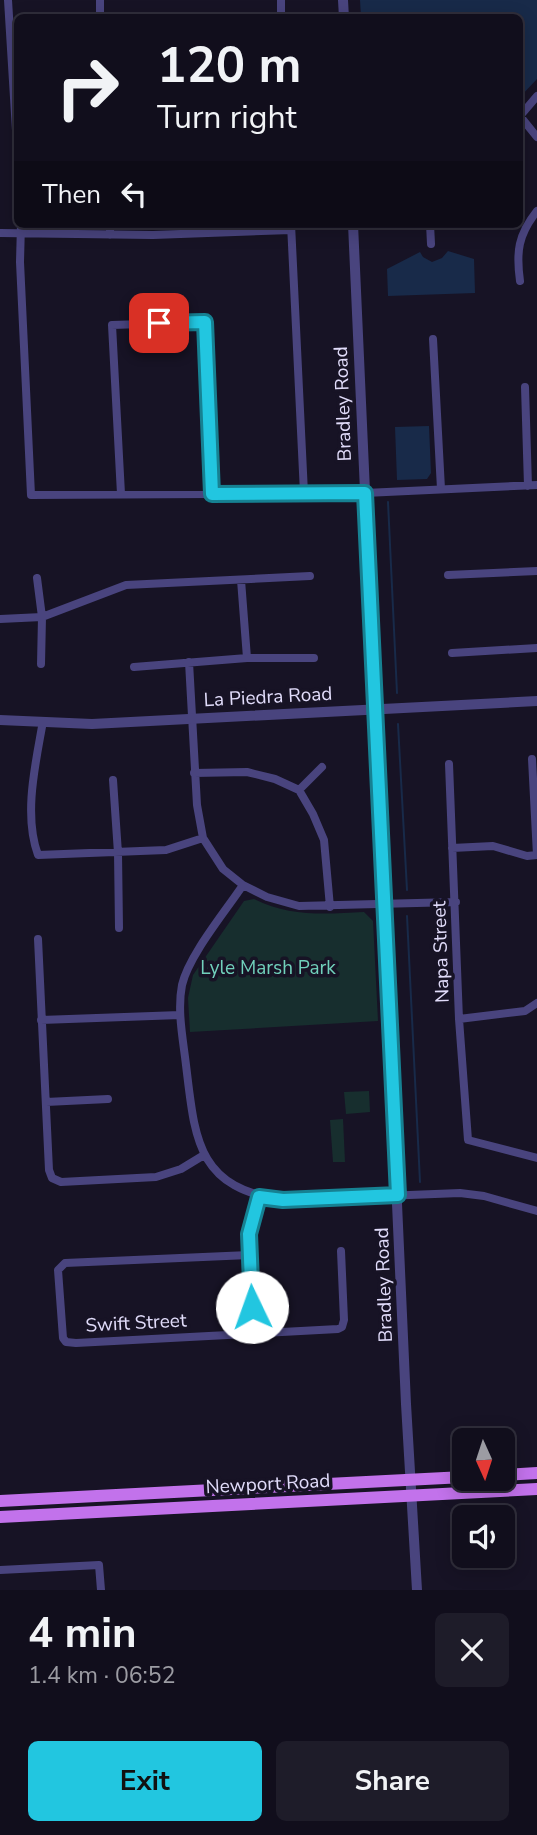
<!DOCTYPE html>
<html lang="en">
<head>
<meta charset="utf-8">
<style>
  body { margin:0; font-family:"Nunito Sans",sans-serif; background:#1e1c29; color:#f1f3f6; height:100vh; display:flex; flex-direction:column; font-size:26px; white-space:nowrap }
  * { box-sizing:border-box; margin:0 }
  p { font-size:23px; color:#9c9ca3 }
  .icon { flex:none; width:38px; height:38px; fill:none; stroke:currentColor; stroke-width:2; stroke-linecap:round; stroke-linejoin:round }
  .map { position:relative; height:1590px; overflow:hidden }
  .panel { display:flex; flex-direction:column; background:#110e1c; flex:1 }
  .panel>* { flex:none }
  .banner { position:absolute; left:14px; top:14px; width:509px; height:214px; border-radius:10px; box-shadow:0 4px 18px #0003,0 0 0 2px #302e3b; background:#110e1c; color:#f1f3f6; overflow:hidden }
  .needle { width:46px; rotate:177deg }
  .buttons { position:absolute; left:452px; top:1428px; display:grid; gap:14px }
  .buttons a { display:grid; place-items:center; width:63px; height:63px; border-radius:10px; background:#110e1c; box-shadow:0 4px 18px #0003,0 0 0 2px #302e3b; font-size:35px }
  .pin { position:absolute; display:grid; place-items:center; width:60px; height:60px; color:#fff; margin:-30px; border-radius:14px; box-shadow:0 4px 10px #0006 }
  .me { position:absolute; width:77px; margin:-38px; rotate:357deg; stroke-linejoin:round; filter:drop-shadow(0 0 5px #0008) }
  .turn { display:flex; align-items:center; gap:24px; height:147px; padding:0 28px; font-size:32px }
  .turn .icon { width:91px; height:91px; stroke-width:2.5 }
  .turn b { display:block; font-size:49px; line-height:60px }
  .then { display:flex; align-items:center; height:66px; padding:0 28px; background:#0003; gap:14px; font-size:26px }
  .round { display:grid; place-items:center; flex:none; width:74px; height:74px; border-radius:10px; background:#1e1c29 }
  .summary { display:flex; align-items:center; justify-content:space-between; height:119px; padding:0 28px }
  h1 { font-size:42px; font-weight:700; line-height:52px }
  .cta { display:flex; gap:14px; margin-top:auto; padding:14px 28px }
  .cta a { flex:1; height:80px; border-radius:10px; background:#22c6e0; color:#111; font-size:28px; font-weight:700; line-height:80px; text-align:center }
  .cta a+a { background:#1e1c29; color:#f1f3f6 }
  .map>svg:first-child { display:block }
  .green { fill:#172e2e }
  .water { fill:#182a49 }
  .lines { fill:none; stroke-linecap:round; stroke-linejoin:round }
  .stream { stroke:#182a49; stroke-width:2 }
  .minor { stroke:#49447e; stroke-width:8 }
  .tertiary { stroke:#49447e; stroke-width:10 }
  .primary { stroke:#c272eb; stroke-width:12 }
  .route-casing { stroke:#168192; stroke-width:18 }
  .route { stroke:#22c6e0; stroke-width:12 }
  .labels { text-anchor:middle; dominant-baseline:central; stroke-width:7; stroke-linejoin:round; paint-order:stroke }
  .street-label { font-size:19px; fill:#e1dcfa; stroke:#171325 }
  .park-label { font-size:19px; fill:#71d1bc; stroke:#171325 }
</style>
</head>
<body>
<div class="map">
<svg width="537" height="1590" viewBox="0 0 537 1590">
  <rect width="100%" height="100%" fill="#171325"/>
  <!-- green -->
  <path class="green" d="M254 899C290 917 325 914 364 912L373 921 378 1021 190 1032 188 998 193 975 244 901Z
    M369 1091 370 1112 346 1114 344 1092Z
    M343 1119 345 1162H333L330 1120Z"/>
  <!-- water -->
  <path class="water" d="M360 0H537V79L520 97V18L361 17Z
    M448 251 474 259 475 293 388 296 387 269 420 252 423 257 432 262 442 258Z
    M429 426 431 473 427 479 397 480 395 427Z"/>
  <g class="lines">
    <!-- stream -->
    <path class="stream" d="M388 502 397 693
      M398 724 407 890
      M407 916 420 1182"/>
    <!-- minor -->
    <path class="minor" d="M8 0 18 163
      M100 0V18
      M281 0V18
      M520 116 537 137
      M520 116 537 96
      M21 224 20 262 31 495 365 493 537 485
      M110 224V235
      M291 224 304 493
      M430 224 431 244
      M0 233 153 235 291 230
      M520 281C516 252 518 235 537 211
      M433 339 441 489
      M525 387 528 486
      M121 494 112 325 205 322 212 494
      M448 575 537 571
      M37 578 42 617 41 664
      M241 580 247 658
      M0 619 42 617 126 585 310 576
      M452 653 537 648
      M189 662 197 805 203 838 223 869 243 885 267 897 299 906 456 902
      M134 667 247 658H314
      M43 721C36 762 23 814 38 855L166 850 203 838
      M532 759 537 855
      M449 764 459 1019 468 1140 537 1158
      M194 773 247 772 275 779 299 790 313 814 324 840 330 907
      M113 780 118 853 119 928
      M299 790 322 767
      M452 848 493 846 527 856 537 855
      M243 885C225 912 189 955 182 985 177 1011 183 1039 186 1065 195 1138 196 1188 283 1200L460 1193 484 1196 537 1211
      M38 939 49 1170 52 1178 61 1182 156 1177 181 1169 204 1155
      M459 1019 525 1011 537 1003
      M41 1020 180 1015
      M46 1102 108 1099
      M249 1255 65 1263 58 1270 63 1338 66 1342 76 1343 338 1329 342 1327 344 1320 341 1251
      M253 1333 249 1234 259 1197
      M0 1570 99 1565 101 1590"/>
    <!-- tertiary -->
    <path class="tertiary" d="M343 0 344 18
      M353 224 406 1404 417 1590
      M0 720 92 724 537 701"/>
    <!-- primary -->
    <path class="primary" d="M502 1475 537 1473
      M0 1501 464 1477
      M0 1517 537 1489"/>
  </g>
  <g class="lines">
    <defs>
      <path id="route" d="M159 323 205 322 212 494 365 493 398 1195 283 1200 259 1197 249 1234 252 1307"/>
    </defs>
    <!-- route casing -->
    <use href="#route" class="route-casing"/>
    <!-- route -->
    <use href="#route" class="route"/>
  </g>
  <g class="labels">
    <!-- street labels -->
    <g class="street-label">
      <text transform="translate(343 404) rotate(-92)">Bradley Road</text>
      <text transform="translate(268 697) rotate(-3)">La Piedra Road</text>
      <text transform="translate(441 952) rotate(-92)">Napa Street</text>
      <text transform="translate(384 1285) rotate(-92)">Bradley Road</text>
      <text transform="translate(136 1323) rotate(-3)">Swift Street</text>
      <text transform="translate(268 1484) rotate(-3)">Newport Road</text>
    </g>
    <!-- park labels -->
    <g class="park-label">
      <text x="268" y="968">Lyle Marsh Park</text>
    </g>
  </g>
</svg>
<div class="buttons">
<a><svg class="needle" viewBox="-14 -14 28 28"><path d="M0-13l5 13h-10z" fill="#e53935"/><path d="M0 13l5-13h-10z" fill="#9c9ca3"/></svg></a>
<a><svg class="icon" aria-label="sound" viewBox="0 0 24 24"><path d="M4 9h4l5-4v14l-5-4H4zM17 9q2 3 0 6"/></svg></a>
</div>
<div class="pin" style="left:159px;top:323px;background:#d93025"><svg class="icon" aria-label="arrive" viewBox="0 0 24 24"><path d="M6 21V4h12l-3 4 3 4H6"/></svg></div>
<svg class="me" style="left:252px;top:1307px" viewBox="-20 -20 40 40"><circle r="19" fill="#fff"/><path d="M0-13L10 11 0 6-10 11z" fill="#22c6e0"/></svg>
<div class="banner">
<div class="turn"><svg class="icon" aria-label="right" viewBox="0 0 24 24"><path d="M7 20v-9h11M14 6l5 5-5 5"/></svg><div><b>120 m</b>Turn right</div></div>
<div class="then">Then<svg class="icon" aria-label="left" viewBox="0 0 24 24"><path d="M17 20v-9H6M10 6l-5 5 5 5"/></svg></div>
</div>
</div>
<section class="panel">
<div class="summary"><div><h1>4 min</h1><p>1.4 km · 06:52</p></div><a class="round"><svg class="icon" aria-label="close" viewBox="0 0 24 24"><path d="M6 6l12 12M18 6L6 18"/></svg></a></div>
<div class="cta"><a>Exit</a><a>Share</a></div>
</section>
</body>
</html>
